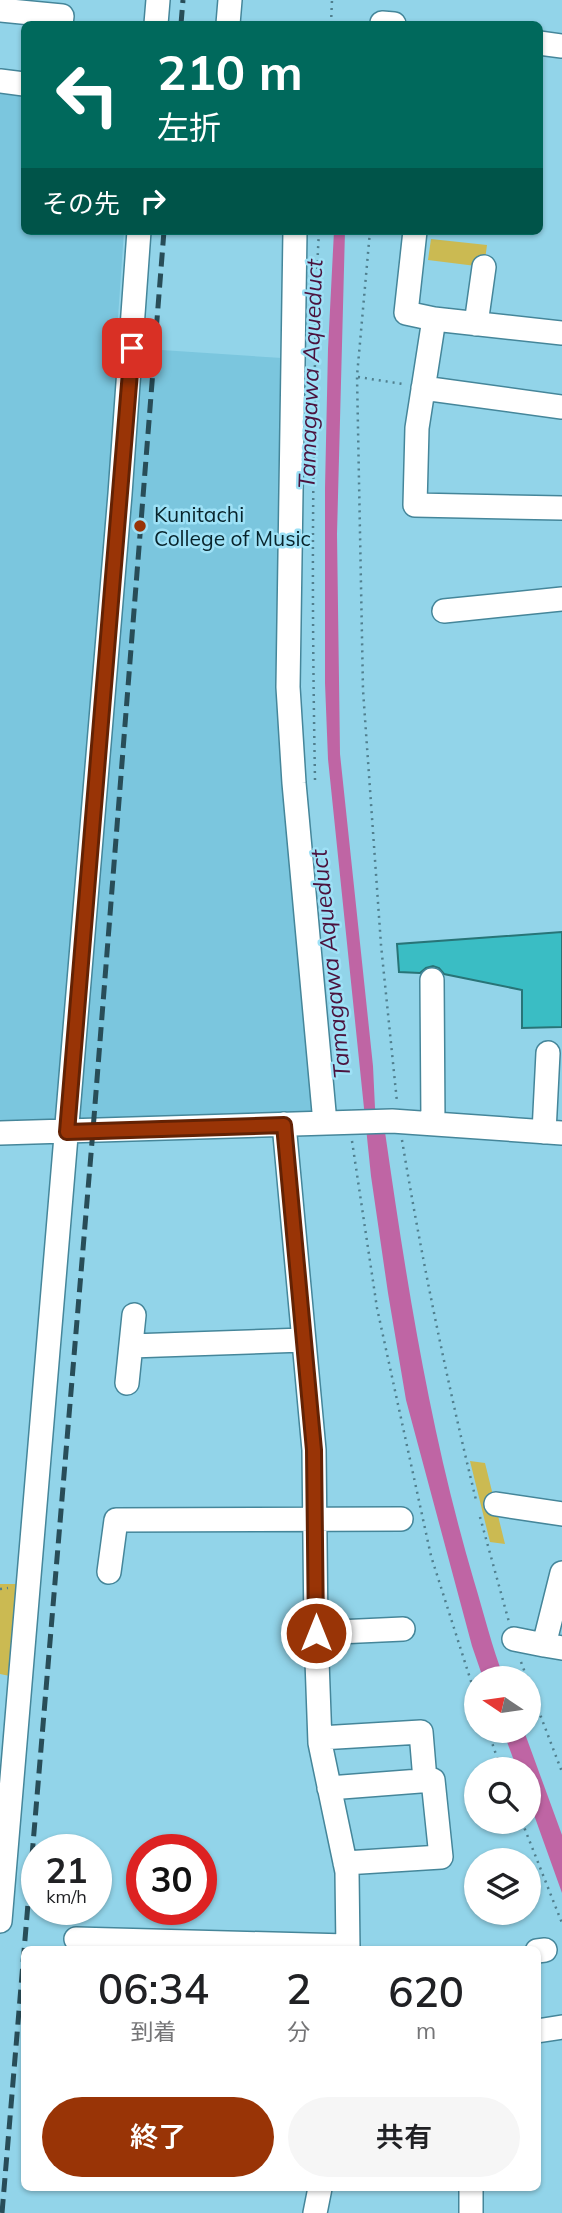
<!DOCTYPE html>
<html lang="ja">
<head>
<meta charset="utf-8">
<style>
  body { margin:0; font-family:Mulish,"Noto Sans JP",sans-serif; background:#f6f6f6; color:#202124; height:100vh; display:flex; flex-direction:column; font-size:26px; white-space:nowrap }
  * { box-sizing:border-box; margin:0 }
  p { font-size:23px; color:#757577 }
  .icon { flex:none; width:38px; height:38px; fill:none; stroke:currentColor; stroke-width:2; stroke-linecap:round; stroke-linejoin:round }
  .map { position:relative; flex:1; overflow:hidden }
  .side { position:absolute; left:21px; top:1946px; width:520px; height:245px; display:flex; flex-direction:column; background:#fff; border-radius:10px; box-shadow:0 2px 5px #0004 }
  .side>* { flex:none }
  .hud { position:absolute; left:21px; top:21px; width:522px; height:214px; border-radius:10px; box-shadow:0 2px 5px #0004; background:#00695c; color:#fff; overflow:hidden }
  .needle { width:46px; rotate:283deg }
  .controls { position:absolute; left:464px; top:1666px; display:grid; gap:14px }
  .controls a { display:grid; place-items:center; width:77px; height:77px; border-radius:50%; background:#fff; box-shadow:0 2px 5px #0004; font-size:35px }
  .speed { position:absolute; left:21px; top:1834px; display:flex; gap:14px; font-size:35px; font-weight:700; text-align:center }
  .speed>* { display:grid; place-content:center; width:91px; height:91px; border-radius:50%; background:#fff; box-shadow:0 2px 5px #0004; line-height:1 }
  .speed small { font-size:18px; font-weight:400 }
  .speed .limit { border:10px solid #d22; background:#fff; color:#111 }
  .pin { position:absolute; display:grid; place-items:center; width:60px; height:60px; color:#fff; margin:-30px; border-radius:14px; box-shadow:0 4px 10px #0006 }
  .me { position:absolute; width:77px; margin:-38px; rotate:0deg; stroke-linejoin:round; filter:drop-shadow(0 0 5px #0008) }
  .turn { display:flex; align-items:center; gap:24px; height:147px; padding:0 21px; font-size:32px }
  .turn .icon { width:91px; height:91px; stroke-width:2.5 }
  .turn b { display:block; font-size:49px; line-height:60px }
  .then { display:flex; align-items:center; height:66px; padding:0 21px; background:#0003; gap:14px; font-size:26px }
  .eta { display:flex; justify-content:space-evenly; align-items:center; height:119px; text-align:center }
  .eta b { font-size:42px; font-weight:600; line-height:49px }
  .action { display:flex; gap:14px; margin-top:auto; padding:14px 21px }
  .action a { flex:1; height:80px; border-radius:42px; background:#993406; color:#fff; font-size:28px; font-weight:600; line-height:80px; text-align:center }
  .action a+a { background:#f6f6f6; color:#202124 }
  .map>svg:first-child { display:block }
  .built { fill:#7bc6de }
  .green { fill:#cbba52 }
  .water { fill:#bf65a4 }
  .building { fill:#3abdc4; stroke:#287477; stroke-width:2 }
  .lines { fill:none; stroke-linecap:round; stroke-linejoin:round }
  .minor-casing { stroke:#45869a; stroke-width:26 }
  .path { stroke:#507f8e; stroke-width:2.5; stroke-dasharray:2 5; stroke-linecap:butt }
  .minor { stroke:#fff; stroke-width:23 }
  .rail { stroke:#284d58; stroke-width:5; stroke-dasharray:14 7; stroke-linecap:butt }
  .route-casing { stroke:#632204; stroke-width:18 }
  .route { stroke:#993406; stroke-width:12 }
  .poi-dot { fill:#993406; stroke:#9ee1f6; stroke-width:2.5 }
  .labels { text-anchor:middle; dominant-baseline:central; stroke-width:5; stroke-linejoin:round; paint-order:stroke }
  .poi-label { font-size:21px; fill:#08242c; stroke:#9ee1f6; text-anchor:start }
  .water-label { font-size:23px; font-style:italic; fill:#4b123d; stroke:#9ee1f6 }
</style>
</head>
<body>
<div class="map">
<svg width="562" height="2213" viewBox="0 0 562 2213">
  <rect width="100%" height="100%" fill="#92d4e9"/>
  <!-- built -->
  <path class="built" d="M0 90 24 92V231H124L116 347 282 358 278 694 323 1115 0 1126Z"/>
  <!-- green -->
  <path class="green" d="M431 239 487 245 484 267 428 260Z
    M470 1461 485 1463 505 1544 490 1542Z
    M0 1584H21L15 1677 0 1674Z"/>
  <!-- water -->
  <path class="water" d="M334 231H345L337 534 340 754 373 1066 375 1108 385 1132C407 1285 430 1432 474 1581 484 1614 492 1647 504 1678H483L472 1646 406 1400 388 1293 371 1176 328 759 325 683V488L328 349Z
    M503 1731H524L562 1835V1893L529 1801 528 1769H517Z"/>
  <!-- building -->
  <path class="building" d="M562 932V1027L522 1028V990L444 974 439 968 433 966 426 968 420 973 399 972 397 944Z"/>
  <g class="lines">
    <defs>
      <path id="minor" d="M0 10 62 16 61 24
        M382 23 394 24
        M156 24 158 0
        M228 24 230 0
        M539 43 562 46
        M0 81 24 84
        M295 231 288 687 294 783 325 1123
        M415 231 406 313 434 319
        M476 324 484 267
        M562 333 434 319 417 428 415 505 562 508
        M423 388 562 407
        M444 611 562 599
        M432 980 433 1123
        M284 1124 314 1450 316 1633 320 1743 347 1872 348 1950
        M544 1132 548 1053
        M0 1133 392 1121 562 1133
        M131 1346 303 1340
        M127 1383 134 1315
        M496 1504 562 1514
        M109 1572 116 1520 401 1519
        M562 1573 544 1645 562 1648
        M316 1633 403 1629
        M514 1639 544 1645
        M320 1738 421 1732 425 1780
        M329 1788 433 1780 441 1857 345 1863
        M0 1921 120 494 139 231
        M76 1939 347 1946
        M537 1951 545 1950
        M537 2031 562 2027
        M471 2188V2213
        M315 2213 320 2188"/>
    </defs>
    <!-- minor casing -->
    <use href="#minor" class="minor-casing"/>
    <!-- path -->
    <path class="path" d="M331 24 332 0
      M370 231 357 376 363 690 381 945 397 1102
      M358 377 403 384
      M315 780C313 666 312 553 314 439 315 369 315 300 319 231
      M402 1140C422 1261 447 1381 476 1500
      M352 1141 377 1308 431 1556 476 1697
      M480 1517 509 1622
      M0 1589 8 1588
      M521 1662 527 1678
      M528 1683 562 1772
      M488 1731 501 1769
      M522 1822 562 1923"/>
    <!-- minor -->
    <use href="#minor" class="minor"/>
    <!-- rail -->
    <path class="rail" d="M181 24 183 0
      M2 2213 93 1130 164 231"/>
  </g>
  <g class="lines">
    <defs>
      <path id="route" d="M132 348 67 1132 284 1125 314 1450 316 1633"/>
    </defs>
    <!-- route casing -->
    <use href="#route" class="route-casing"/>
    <!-- route -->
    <use href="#route" class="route"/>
  </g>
  <!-- markers -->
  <circle class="poi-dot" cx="140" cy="526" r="7"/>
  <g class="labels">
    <!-- poi labels -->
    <g class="poi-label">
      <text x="154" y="514">Kunitachi<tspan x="154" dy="24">College of Music</tspan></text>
    </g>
    <!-- water labels -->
    <g class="water-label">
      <text transform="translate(310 374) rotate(-88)">Tamagawa Aqueduct</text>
      <text transform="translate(330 964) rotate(-96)">Tamagawa Aqueduct</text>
    </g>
  </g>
</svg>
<div class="controls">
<a><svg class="needle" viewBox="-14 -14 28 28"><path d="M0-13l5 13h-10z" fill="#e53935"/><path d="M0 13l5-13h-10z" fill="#757577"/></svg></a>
<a><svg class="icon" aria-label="search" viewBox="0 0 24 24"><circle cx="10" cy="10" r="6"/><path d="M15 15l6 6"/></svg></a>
<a><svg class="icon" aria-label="layers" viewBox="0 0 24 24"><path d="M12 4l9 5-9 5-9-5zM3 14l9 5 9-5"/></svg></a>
</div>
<div class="speed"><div>21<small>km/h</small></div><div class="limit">30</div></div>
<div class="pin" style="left:132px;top:348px;background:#d93025"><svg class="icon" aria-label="arrive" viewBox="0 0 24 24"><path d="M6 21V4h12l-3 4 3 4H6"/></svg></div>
<svg class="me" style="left:316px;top:1633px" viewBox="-20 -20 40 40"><circle r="17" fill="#993406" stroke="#fff" stroke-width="3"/><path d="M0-11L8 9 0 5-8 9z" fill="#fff"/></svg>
<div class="hud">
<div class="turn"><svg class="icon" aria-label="left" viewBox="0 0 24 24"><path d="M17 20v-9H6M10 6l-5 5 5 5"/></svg><div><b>210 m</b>左折</div></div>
<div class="then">その先<svg class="icon" aria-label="right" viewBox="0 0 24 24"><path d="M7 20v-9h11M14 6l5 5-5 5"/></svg></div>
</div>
<section class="side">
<div class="eta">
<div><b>06:34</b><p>到着</p></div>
<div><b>2</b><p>分</p></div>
<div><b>620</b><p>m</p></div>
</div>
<div class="action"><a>終了</a><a>共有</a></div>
</section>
</div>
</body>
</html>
